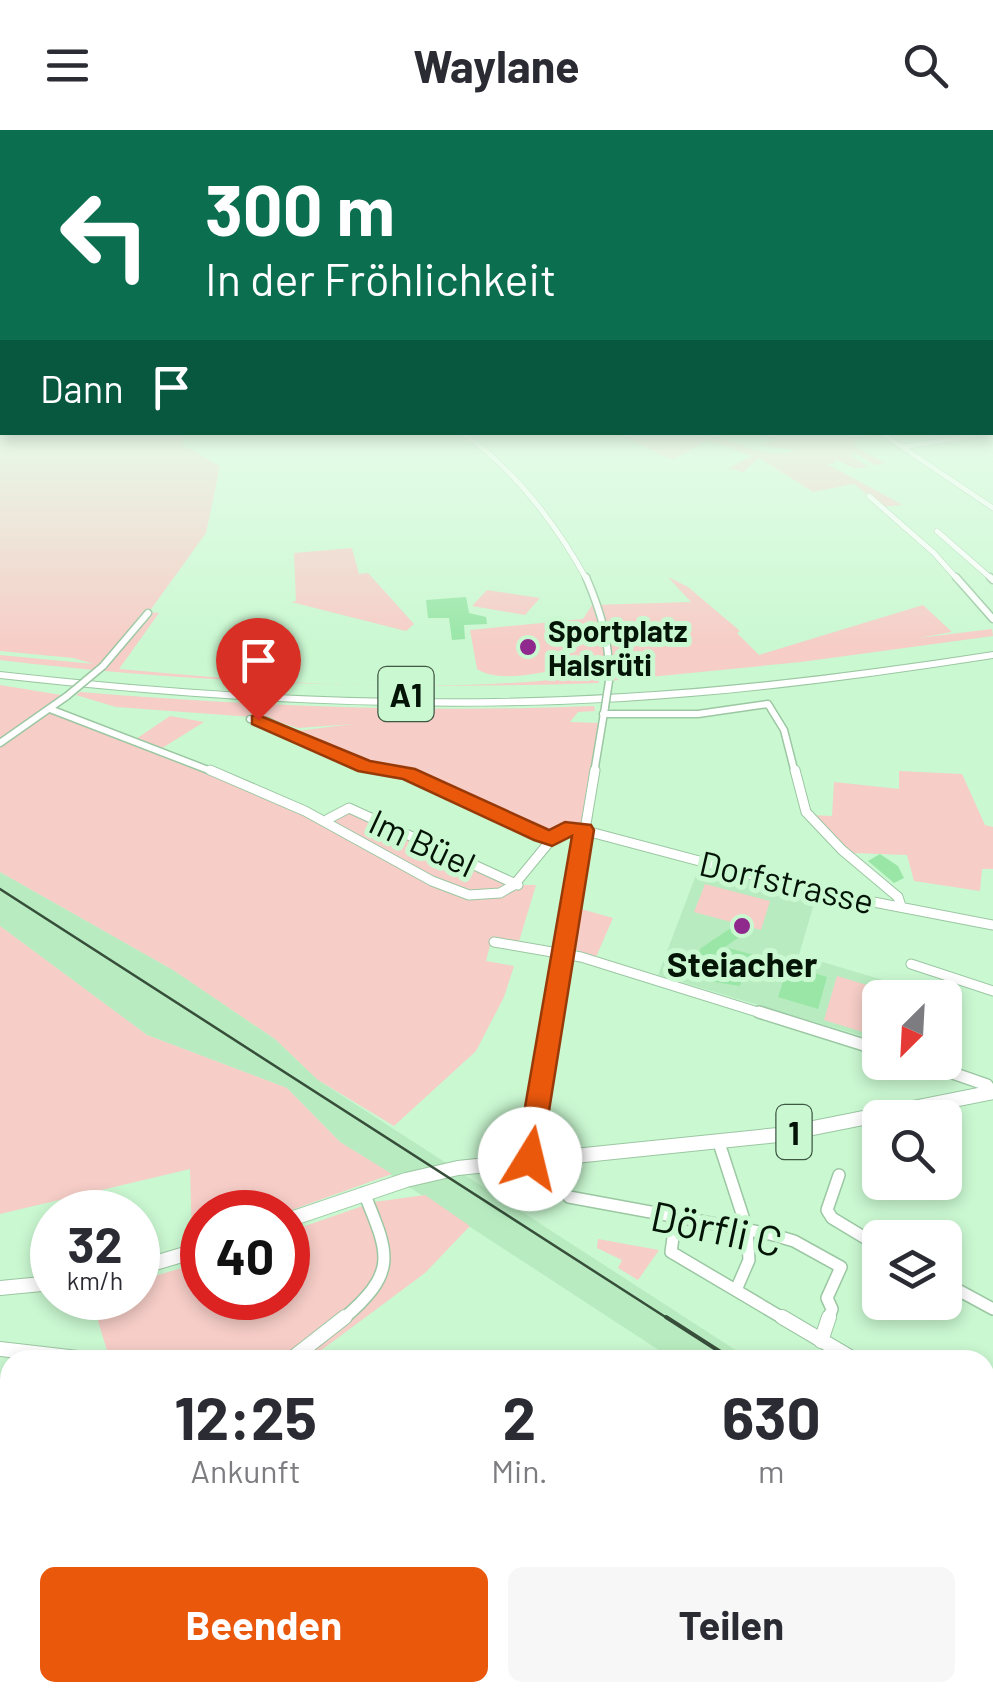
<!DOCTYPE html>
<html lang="de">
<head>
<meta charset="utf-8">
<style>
  body { margin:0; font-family:Barlow,sans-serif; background:#f7f7f7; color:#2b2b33; height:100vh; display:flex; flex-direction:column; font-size:38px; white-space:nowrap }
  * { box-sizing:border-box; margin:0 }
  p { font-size:32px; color:#7c7c81 }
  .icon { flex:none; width:55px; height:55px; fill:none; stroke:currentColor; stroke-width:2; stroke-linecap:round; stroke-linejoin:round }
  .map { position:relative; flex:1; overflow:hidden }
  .details { position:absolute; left:0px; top:1220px; width:995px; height:352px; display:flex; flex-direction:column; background:#fff; border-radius:30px 30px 0 0; box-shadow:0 5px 15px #0003 }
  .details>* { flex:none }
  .banner { position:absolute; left:0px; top:0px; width:995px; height:305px; box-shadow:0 5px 15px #0003; background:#0b6e4f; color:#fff; overflow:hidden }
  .needle { width:65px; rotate:204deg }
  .controls { position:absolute; left:862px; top:850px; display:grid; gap:20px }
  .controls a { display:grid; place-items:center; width:100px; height:100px; border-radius:15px; background:#fff; box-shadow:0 5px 15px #0003; font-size:50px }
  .speed { position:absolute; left:30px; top:1060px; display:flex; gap:20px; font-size:50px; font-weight:700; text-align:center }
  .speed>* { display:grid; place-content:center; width:130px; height:130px; border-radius:50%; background:#fff; box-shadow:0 5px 15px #0003; line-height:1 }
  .speed small { font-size:25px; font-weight:400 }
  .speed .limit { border:15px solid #d22; background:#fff; color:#111 }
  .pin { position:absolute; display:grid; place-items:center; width:85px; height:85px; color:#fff; margin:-102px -42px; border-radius:50% 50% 50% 0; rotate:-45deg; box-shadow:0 0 10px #0007 }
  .pin .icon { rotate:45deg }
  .me { position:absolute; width:110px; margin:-55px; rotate:9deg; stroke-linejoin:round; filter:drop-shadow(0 0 8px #0008) }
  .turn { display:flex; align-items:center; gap:35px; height:210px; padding:0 40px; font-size:45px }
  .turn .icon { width:130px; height:130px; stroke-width:2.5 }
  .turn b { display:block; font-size:70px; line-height:85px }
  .then { display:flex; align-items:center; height:95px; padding:0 40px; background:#0003; gap:20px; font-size:38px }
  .eta { display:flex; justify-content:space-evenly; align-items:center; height:170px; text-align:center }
  .eta b { font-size:60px; font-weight:700; line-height:70px }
  .button { display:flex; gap:20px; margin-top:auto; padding:20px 40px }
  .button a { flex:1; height:115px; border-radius:15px; background:#ea580c; color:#fff; font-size:40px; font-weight:700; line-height:115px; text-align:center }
  .button a+a { background:#f7f7f7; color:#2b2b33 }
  header { display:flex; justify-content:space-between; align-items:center; height:130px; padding:0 40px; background:#fff; font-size:45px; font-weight:700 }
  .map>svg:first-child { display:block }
  .built { fill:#b8ecc0 }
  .green { fill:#f6cdc7 }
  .building { fill:#99e6a7 }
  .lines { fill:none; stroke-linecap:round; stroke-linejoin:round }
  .minor-far4-casing { stroke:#9bc7a2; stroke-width:6 }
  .minor-far3-casing { stroke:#9bc7a2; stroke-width:9 }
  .minor-far2-casing { stroke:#9bc7a2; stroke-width:11 }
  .minor-far1-casing { stroke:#9bc7a2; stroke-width:14 }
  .minor-casing { stroke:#9bc7a2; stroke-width:16 }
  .major-casing { stroke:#9bc7a2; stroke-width:16 }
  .highway-casing { stroke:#9bc7a2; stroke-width:2 }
  .minor-far4 { stroke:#fff; stroke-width:5 }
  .minor-far3 { stroke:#fff; stroke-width:6 }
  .minor-far2 { stroke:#fff; stroke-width:9 }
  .minor-far1 { stroke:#fff; stroke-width:11 }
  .minor { stroke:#fff; stroke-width:14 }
  .major { stroke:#fff; stroke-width:14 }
  .highway { fill:#fff; fill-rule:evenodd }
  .rail-far1 { stroke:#364e3a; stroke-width:2.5 }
  .rail { stroke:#364e3a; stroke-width:4 }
  .minor-bridge-casing { stroke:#9bc7a2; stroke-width:9; stroke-linecap:butt }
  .minor-bridge { stroke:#fff; stroke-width:6 }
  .route { fill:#ea580c; stroke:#983908; stroke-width:2.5 }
  .poi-dot { fill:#90298d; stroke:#caf8d1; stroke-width:4 }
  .labels { text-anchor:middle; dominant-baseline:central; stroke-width:10; stroke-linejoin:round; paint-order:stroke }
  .far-poi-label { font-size:30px; font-weight:bold; fill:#041407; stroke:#caf8d1; text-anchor:start }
  .shield { fill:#caf8d1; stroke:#3f5844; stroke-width:2.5 }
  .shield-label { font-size:32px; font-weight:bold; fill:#041407 }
  .street-label { font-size:35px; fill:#041407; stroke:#caf8d1 }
  .poi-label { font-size:35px; font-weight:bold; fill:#041407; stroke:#caf8d1 }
  .near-street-label { font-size:42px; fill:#041407; stroke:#caf8d1 }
</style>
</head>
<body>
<header><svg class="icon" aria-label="menu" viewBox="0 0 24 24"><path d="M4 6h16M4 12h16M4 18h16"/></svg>Waylane<svg class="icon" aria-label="search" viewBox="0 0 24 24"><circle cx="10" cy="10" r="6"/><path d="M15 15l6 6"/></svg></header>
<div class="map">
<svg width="993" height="1571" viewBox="0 0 993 1571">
  <rect width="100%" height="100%" fill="#caf8d1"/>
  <!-- built -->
  <path class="built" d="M699 737 816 767 799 825 883 850 869 908 658 845Z
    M0 742 173 840 275 909 318 950 751 1230H674L340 1012 287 958 147 905 0 796Z"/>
  <!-- green -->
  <path class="green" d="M0 295 2 302 195 303 182 304 183 315 220 336 206 403 149 482 159 483 119 539C258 552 400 562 540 551 558 550 575 543 593 541L598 542 599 553C402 560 199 554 0 530V525L94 534 73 528 0 521Z
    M617 303H692L707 309 709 307 697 303C732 307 768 332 796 320L761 316 773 310 757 303H846L860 308 853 315 885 333 875 335 853 322V327L869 337 853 338 835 329V333L827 334 903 375 882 377 854 354 813 362 759 328 743 342 728 338 752 326 708 310 672 330Z
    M352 418 359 444 368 443 414 494 406 501 291 472 296 471 294 423Z
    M668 447 688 457 740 501 737 503 759 525 923 475 952 502 918 508 992 499 993 506 801 532 609 551 611 540 691 533 627 540 591 537 589 533C560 538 502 556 477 539L470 500 583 489 592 475 691 472Z
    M487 460 540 468 525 485 472 476Z
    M0 555 67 566 51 578 133 611 170 586 204 592 159 620 328 689 345 679 518 755H536L517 818 490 815 486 831 514 836 504 867 476 921 394 996 318 950 275 909 173 840 0 742Z
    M80 562C252 576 428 583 594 576L595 581 578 582 570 592 600 593 582 695 552 709 408 644 365 637 297 601 353 594 298 598 265 588 116 577 76 565Z
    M899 641 962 644 985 695 993 697V739H982L980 761 914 751 907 725 853 723 810 685 832 686 834 652 899 659Z
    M705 754 770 771 761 800 694 782Z
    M581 779 613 788 596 827 576 820Z
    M0 796 147 905 287 958 340 1012 392 1044 286 1082H202V1110L192 1114 190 1039 0 1084Z
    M837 846 877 858 866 903 824 890Z
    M425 1065 470 1096 425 1143 308 1230 109 1227 91 1168H138V1151L202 1132V1168H288V1102L374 1072Z
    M598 1109 659 1120 638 1150 618 1138 622 1130 597 1118Z
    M10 1445V1562H419L426 1571H5L0 1566V1453Z"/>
  <!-- building -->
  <path class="building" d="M466 467 469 483 486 487 487 494 464 495 465 509 452 510 449 488H428L426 470Z
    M880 724 898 736 904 748 894 753 868 731Z
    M731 798 741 806 725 817 761 827 757 838 746 835 740 856 683 847 701 818Z
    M777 832 827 847 818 879 778 867 785 846 773 843Z"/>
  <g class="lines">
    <defs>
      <path id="minor-far4" d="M462 302C516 341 555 392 587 450
        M880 302 993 378
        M902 317 993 303
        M869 366 934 423 958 450
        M937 401 993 450"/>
      <path id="minor-far3" d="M586 447C601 482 610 512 609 551
        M956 447 993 489
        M990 447 993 450
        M103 536 148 483
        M50 579 216 643
        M603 584H698L768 574 784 600 795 643
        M250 589 267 591 365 637 400 643
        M0 613 67 566
        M594 643 605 577"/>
      <path id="minor-far2" d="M210 640 305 681 432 751 469 765 500 763 514 755 551 710 575 698 801 758 993 795
        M385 640 408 644 552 709
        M795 640 806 682 842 720 898 767 901 776
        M328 689 349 678 518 755
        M494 812 581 827 767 885
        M911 834 993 861
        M554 885 595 640"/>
      <path id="minor-far1" d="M759 882 880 920
        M921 932 987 955 992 962
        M719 1013 747 1099 749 1130 736 1160
        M530 1029 554 882
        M839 1045 827 1080 832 1088 880 1117
        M569 1067 770 1104 794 1111 841 1137 827 1168 832 1179 828 1190
        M676 1086 671 1122 786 1190
        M945 1153 993 1179
        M342 1190C398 1142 390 1126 364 1063"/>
      <path id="minor" d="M782 1187 855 1230
        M821 1211 829 1187
        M0 1219 95 1230
        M290 1230 345 1187
        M985 1294 993 1298
        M0 1445 10 1437"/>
      <path id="major" d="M288 1090 406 1050 458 1038 778 1005 993 962
        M138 1138 202 1119
        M0 1158 52 1153"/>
      <path id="highway" d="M993 522V528C870 547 747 564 623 571 414 583 207 571 0 548V542C207 565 414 577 623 564 747 557 870 541 993 522Z"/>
    </defs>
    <!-- minor-far4 casing -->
    <use href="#minor-far4" class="minor-far4-casing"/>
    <!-- minor-far3 casing -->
    <use href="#minor-far3" class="minor-far3-casing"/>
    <!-- minor-far2 casing -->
    <use href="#minor-far2" class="minor-far2-casing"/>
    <!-- minor-far1 casing -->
    <use href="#minor-far1" class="minor-far1-casing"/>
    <!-- minor casing -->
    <use href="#minor" class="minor-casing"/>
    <!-- major casing -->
    <use href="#major" class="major-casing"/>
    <!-- highway casing -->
    <use href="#highway" class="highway-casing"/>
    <!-- minor-far4 -->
    <use href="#minor-far4" class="minor-far4"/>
    <!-- minor-far3 -->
    <use href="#minor-far3" class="minor-far3"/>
    <!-- minor-far2 -->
    <use href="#minor-far2" class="minor-far2"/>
    <!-- minor-far1 -->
    <use href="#minor-far1" class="minor-far1"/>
    <!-- minor -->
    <use href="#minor" class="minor"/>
    <!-- major -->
    <use href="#major" class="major"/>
    <!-- highway -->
    <use href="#highway" class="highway"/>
    <!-- rail-far1 -->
    <path class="rail-far1" d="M0 759 670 1190"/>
    <!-- rail -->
    <path class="rail" d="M666 1187 733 1230
      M985 1367 993 1371"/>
    <defs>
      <path id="minor-bridge" d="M67 566 103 536
        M605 577 609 551"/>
    </defs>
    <!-- minor-bridge casing -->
    <use href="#minor-bridge" class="minor-bridge-casing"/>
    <!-- minor-bridge -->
    <use href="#minor-bridge" class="minor-bridge"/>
  </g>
  <!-- sky -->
  <linearGradient id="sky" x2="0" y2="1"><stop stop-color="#67bde4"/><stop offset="0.57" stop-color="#e7fcea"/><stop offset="1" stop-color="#e7fcea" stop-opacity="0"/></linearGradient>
  <rect width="993" height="515" fill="url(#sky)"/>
  <!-- route -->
  <path class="route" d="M258 585 370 631 415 639 549 700 565 692 591 695 594 700 540 1037 530 1041 520 1037 516 1029 572 706 552 716 534 710 403 649 358 641 252 594V586Z"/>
  <!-- markers -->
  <g class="poi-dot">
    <circle cx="528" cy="517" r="10"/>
    <circle cx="742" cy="796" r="10"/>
  </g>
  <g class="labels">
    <!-- far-poi labels -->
    <g class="far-poi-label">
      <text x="548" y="500">Sportplatz<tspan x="548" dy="34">Halsrüti</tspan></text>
    </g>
    <!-- shield labels -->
    <g class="shield">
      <rect x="378.5" y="537" width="55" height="54" rx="8"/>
      <rect x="776.5" y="975" width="35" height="54" rx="8"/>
    </g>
    <g class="shield-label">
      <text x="406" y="564">A1</text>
      <text x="794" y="1002">1</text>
    </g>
    <!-- street labels -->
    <g class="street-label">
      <text transform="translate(423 712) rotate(25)">Im Büel</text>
      <text transform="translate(787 751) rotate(13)">Dorfstrasse</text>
    </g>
    <!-- poi labels -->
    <g class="poi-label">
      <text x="742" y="833">Steiacher</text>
    </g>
    <!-- near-street labels -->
    <g class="near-street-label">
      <text transform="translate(717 1097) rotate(12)">Dörfli C</text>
    </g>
  </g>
</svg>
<div class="controls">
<a><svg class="needle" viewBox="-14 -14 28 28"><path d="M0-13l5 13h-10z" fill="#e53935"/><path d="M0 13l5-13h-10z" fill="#7c7c81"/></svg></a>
<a><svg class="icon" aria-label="search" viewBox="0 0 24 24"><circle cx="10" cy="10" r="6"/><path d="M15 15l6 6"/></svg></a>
<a><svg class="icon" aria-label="layers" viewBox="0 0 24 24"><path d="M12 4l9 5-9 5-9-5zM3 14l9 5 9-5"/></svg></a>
</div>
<div class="speed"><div>32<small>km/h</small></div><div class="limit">40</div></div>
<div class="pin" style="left:258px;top:590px;background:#d93025"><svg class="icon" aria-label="arrive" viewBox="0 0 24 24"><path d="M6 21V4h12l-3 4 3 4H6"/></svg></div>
<svg class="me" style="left:530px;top:1029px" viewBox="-20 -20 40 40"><circle r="19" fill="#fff"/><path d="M0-13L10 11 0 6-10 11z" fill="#ea580c"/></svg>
<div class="banner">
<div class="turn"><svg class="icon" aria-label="left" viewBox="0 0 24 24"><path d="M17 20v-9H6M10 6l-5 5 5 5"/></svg><div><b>300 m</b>In der Fröhlichkeit</div></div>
<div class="then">Dann<svg class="icon" aria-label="arrive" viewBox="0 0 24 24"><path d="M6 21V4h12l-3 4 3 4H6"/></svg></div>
</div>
<section class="details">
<div class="eta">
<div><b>12:25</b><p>Ankunft</p></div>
<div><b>2</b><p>Min.</p></div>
<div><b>630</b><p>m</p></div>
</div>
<div class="button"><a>Beenden</a><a>Teilen</a></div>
</section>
</div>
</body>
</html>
